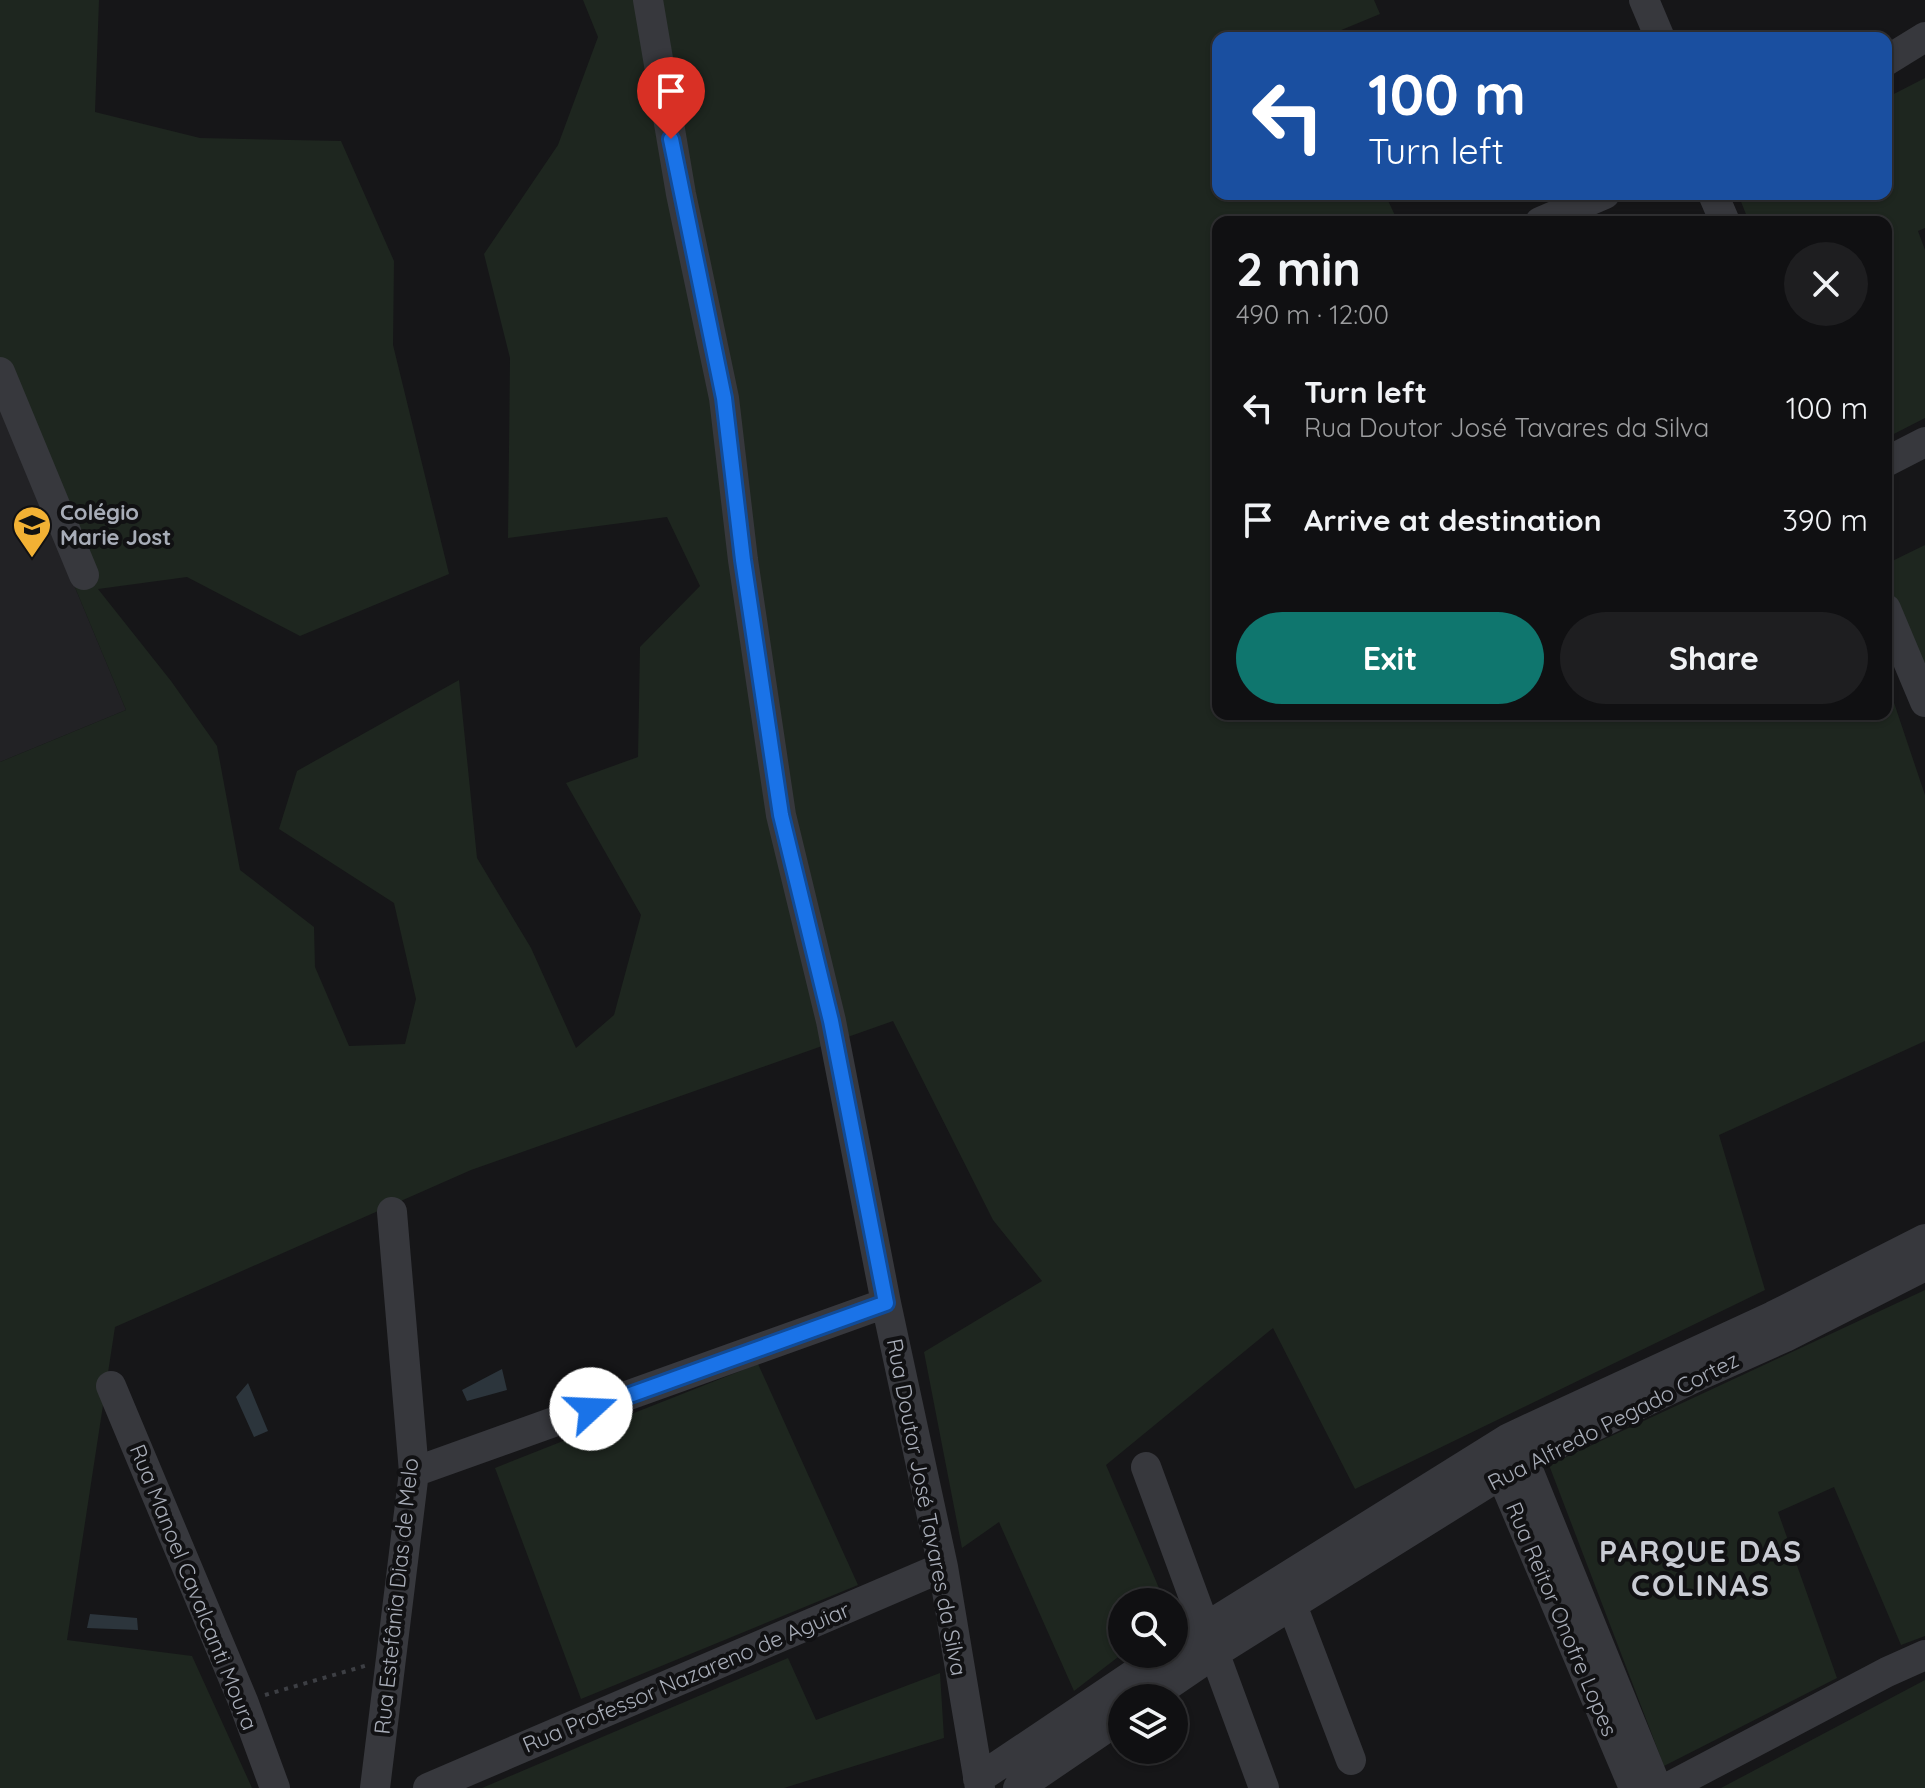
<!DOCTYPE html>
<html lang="en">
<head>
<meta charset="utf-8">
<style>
  body { margin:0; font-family:Quicksand,sans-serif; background:#1e1e20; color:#f1f3f6; height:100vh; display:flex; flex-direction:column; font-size:30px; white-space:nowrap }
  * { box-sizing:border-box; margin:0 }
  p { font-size:26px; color:#9c9d9f }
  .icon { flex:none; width:44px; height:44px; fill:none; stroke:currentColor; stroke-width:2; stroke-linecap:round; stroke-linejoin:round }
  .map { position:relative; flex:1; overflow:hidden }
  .panel { position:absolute; left:1212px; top:216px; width:680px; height:504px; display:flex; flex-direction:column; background:#101012; border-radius:16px; box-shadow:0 2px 6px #0004,0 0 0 2px #303032 }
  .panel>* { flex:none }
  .guide { position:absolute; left:1212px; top:32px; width:680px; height:168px; border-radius:16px; box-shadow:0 2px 6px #0004,0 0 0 2px #303032; background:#1a4fa0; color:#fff; overflow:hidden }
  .controls { position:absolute; left:1108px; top:1588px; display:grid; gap:16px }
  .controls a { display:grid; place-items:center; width:80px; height:80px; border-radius:50%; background:#101012; box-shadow:0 2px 6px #0004,0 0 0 2px #303032; font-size:40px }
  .pin { position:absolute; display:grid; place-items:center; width:68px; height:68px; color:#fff; margin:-82px -34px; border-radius:50% 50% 50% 0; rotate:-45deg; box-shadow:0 0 8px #0007 }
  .pin .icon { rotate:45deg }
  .me { position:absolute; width:88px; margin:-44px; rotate:70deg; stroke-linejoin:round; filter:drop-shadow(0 0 6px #0008) }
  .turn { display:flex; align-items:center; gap:28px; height:168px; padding:0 24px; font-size:36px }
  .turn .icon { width:104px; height:104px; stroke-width:2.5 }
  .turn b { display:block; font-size:56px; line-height:68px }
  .round { display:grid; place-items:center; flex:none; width:84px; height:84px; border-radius:42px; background:#1e1e20 }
  .summary { display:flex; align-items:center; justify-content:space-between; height:136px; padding:0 24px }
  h1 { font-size:48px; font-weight:700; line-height:60px }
  .action { display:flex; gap:16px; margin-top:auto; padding:16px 24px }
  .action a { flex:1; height:92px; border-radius:48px; background:#0f766e; color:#fff; font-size:32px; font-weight:700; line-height:92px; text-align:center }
  .action a+a { background:#1e1e20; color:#f1f3f6 }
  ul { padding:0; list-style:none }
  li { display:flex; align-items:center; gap:24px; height:112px; padding:0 24px }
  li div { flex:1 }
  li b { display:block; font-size:30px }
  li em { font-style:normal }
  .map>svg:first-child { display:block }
  .built { fill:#222225 }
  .green { fill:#1e261f }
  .water { fill:#2c353c }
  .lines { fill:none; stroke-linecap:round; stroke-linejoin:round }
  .path { stroke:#3d3f44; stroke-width:4; stroke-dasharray:4 6; stroke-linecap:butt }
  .minor { stroke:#37383d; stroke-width:30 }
  .route-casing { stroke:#114b97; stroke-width:20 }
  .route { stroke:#1a73e8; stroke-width:14 }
  .labels { text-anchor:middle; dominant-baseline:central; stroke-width:8; stroke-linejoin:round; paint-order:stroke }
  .poi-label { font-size:22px; font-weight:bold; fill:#a8adb8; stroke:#111113; text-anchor:start }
  .street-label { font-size:22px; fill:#a8adb8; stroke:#111113 }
  .district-label { font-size:30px; font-weight:bold; letter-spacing:2px; fill:#c9ccd4; stroke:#111113 }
</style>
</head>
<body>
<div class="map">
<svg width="1925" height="1788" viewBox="0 0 1925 1788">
  <rect width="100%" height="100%" fill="#161618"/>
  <!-- built -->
  <path class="built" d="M0 407 126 710 0 762Z"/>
  <!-- green -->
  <path class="green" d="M0 0H99L95 112 200 138 341 141 394 261 393 345 449 574 300 636 187 577 98 589 171 681 217 746 240 870 314 927 315 967 349 1046 405 1044 416 999 394 903 279 829 297 771 459 680 477 858 531 948 576 1048 614 1015 641 915 566 783 638 757 640 647 700 586 667 517 508 538 510 358 484 254 558 145 598 37 583 0H1374L1380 14 1322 38H1218V194H1385L1398 222H1218V714H1886V679L1925 795V1041L1719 1135 1765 1290 1355 1489 1273 1328 1106 1465 1165 1602H1122V1654L1074 1691 999 1522 962 1548 924 1352 1042 1281 993 1220 893 1021 471 1170 115 1327 67 1640 192 1656 252 1788H0V762L126 710 0 407Z
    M1925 78V228L1918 231 1925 250V418L1886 438V222H1749L1738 194H1886V98Z
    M1925 545V664L1886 584V564Z
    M1925 1290V1636L1901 1645 1834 1487 1778 1512 1837 1678 1664 1766 1549 1465Z
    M758 1364 858 1585 581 1699 495 1468Z
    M788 1658 816 1720 940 1673 944 1738 784 1788H482Z
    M1925 1680V1788H1721Z"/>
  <!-- water -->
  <path class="water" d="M502 1369 507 1390 467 1401 462 1390Z
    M248 1383 268 1431 254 1437 236 1397Z
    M90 1614 137 1618 138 1630 87 1628Z"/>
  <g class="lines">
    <!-- path -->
    <path class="path" d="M265 1695 368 1665"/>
    <!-- minor -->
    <path class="minor" d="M648 0 681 194 724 398 743 560 781 815 831 1021 886 1303 943 1567 980 1788
      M1644 0 1660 38
      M1886 61 1925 37
      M1713 194 1725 222
      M1540 222 1605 194
      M0 372 84 575
      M1886 462 1925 442
      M1886 609 1925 702
      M111 1386 243 1701 275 1788
      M1513 1443 1524 1460 1657 1788
      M1489 1457 1501 1474 1634 1788
      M1146 1467 1264 1788
      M414 1472 886 1303
      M1292 1605 1351 1760
      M1174 1647 1509 1438 1773 1316 1925 1239
      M1149 1698 1215 1653 1524 1460 1700 1375 1785 1337 1925 1266
      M978 1779 1164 1654
      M375 1788 414 1472 392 1212
      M428 1788 943 1567
      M1018 1788 1122 1717
      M1667 1788 1887 1672 1925 1655"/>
  </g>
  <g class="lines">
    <defs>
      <path id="route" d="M591 1409 886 1303 831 1021 781 815 743 560 724 398 671 139"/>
    </defs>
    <!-- route casing -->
    <use href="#route" class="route-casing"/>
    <!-- route -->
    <use href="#route" class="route"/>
  </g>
  <!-- icons -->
  <defs>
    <symbol id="school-pin" viewBox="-11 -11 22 30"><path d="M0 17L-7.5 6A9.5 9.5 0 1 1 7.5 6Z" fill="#f2b134" stroke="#111113"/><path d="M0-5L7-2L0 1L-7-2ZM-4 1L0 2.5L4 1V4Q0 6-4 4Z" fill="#111"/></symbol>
  </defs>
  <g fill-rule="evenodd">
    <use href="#school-pin" x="10" y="503" width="44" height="60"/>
  </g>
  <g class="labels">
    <!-- poi labels -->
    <g class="poi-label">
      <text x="60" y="512">Colégio<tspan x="60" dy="25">Marie Jost</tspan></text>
    </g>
    <!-- street labels -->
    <g class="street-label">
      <text transform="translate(1613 1421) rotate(-27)">Rua Alfredo Pegado Cortez</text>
      <text transform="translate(927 1507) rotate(79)">Rua Doutor José Tavares da Silva</text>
      <text transform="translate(194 1587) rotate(68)">Rua Manoel Cavalcanti Moura</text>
      <text transform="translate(396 1596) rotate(-84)">Rua Estefânia Dias de Melo</text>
      <text transform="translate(1562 1619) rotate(67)">Rua Reitor Onofre Lopes</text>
      <text transform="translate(686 1677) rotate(-23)">Rua Professor Nazareno de Aguiar</text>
    </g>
    <!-- district labels -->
    <g class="district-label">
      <text x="1701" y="1551">PARQUE DAS<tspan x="1701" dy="34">COLINAS</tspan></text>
    </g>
  </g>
</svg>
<div class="controls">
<a><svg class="icon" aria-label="search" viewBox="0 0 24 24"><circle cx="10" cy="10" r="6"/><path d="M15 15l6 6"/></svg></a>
<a><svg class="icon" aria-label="layers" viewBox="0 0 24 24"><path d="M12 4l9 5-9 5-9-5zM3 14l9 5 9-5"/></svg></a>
</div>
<div class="pin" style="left:671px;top:139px;background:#d93025"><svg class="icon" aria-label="arrive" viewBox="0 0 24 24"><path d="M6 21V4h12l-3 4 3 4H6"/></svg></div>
<svg class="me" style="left:591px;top:1409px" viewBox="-20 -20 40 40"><circle r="19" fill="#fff"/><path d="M0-13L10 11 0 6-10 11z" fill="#1a73e8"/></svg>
<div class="guide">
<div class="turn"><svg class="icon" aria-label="left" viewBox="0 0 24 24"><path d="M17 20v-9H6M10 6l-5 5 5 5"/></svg><div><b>100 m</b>Turn left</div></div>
</div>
<section class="panel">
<div class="summary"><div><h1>2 min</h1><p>490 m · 12:00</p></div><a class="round"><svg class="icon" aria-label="close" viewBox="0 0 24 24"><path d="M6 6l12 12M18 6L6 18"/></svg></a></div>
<ul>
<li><svg class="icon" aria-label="left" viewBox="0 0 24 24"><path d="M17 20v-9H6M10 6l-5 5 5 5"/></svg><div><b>Turn left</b><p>Rua Doutor José Tavares da Silva</p></div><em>100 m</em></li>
<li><svg class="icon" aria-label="arrive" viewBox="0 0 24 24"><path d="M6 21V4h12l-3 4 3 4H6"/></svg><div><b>Arrive at destination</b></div><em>390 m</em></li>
</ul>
<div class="action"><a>Exit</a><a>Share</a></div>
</section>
</div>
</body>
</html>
